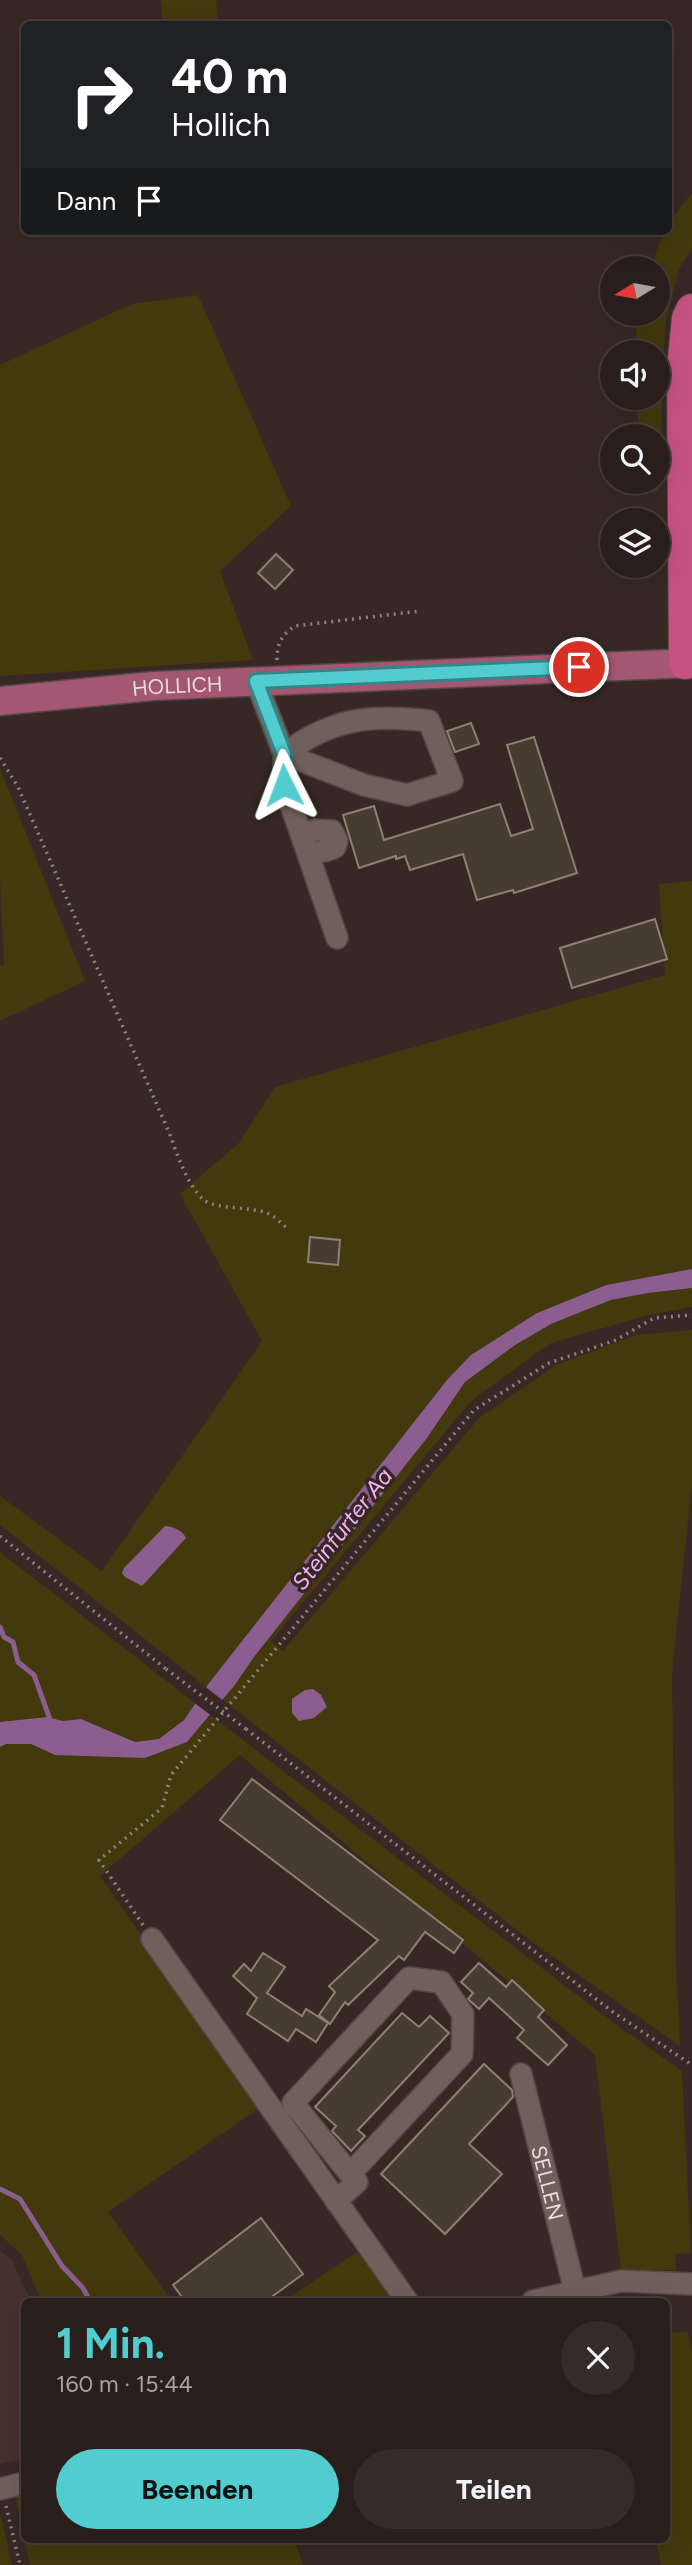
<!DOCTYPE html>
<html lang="de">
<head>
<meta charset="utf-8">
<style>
  body { margin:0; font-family:Figtree,sans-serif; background:#352b29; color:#f1f3f6; height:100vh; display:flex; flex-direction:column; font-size:26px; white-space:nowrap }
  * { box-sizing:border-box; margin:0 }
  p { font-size:23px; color:#a5a2a3 }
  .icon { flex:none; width:38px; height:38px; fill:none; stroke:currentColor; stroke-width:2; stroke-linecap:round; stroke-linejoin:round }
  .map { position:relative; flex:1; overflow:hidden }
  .sheet { position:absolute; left:21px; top:2298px; width:649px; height:245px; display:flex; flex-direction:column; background:#291e1c; border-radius:10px; box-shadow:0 7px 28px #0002,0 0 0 2px #453c3b }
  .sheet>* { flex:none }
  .banner { position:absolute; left:21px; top:21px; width:651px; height:214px; border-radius:10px; box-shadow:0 7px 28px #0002,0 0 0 2px #453c3b; background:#202124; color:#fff; overflow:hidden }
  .needle { width:46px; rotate:259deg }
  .fabs { position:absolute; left:600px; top:256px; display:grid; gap:14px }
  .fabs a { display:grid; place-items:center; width:70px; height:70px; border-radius:50%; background:#291e1c; box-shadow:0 7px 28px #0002,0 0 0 2px #453c3b; font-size:35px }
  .pin { position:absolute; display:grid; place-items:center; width:60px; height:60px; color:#fff; margin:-30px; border:4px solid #fff; border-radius:50%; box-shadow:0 2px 7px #0007 }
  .me { position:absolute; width:77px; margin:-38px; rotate:357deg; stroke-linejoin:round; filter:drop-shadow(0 0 5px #0008) }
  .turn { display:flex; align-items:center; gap:24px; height:147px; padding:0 35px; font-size:32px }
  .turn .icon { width:91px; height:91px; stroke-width:2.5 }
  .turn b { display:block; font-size:49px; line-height:60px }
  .then { display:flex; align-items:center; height:66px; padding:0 35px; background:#0003; gap:14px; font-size:26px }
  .round { display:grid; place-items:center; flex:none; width:74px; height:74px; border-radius:37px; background:#352b29 }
  .summary { display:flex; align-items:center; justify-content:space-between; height:119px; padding:0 35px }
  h1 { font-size:42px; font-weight:700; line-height:52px; color:#52cdcf }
  .cta { display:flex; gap:14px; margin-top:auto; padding:14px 35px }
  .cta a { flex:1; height:80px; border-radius:42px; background:#52cdcf; color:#111; font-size:28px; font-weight:700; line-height:80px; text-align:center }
  .cta a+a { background:#352b29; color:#f1f3f6 }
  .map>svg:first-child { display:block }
  .built { fill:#46302c }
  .green { fill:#42390d }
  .water { fill:#8c5e8f }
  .pier { fill:#372825 }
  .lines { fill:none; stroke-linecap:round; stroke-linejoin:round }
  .stream { stroke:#8c5e8f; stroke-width:5 }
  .building { fill:#473c31; stroke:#8d8074; stroke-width:2 }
  .minor-casing { stroke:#534644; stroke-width:24 }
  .major-casing { stroke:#534644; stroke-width:31 }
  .highway-casing { stroke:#534644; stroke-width:34 }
  .path { stroke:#8e827f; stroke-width:3.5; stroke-dasharray:2 5; stroke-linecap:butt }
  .minor { stroke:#715f5c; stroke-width:21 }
  .major { stroke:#a35772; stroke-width:28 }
  .highway { stroke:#c55280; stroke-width:32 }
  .path-bridge { stroke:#8e827f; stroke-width:3.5; stroke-dasharray:2 5; stroke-linecap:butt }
  .route-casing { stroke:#358587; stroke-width:18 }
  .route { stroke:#52cdcf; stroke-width:12 }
  .labels { text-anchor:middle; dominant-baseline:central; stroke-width:7; stroke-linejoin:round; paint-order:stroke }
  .street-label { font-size:21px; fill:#e8dedc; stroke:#372825 }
  .water-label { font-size:23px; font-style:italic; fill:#f2b0f7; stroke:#372825 }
</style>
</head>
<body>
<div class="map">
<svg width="692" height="2565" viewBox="0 0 692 2565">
  <rect width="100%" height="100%" fill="#372825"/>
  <!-- built -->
  <path class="built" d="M0 2251 11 2259 31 2301H24V2459L0 2464Z"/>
  <!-- green -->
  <path class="green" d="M161 0H216L219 24H163Z
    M692 193V248L679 269 665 325 659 491 643 495 642 481H658V436H639L637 397H658V352H637L636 322 639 313H658V268H651C658 241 673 214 692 193Z
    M198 295 291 506 220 571 253 660 0 676V365L132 304Z
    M0 768 85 981 0 1021V966L4 965 0 879Z
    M692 881V1269L606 1285 537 1313 447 1380 206 1687 0 1525V1496L102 1571 262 1341 180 1194 239 1143 275 1087 665 975 659 884Z
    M692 1288V1307L649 1315 551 1343 472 1400 271 1641 283 1651 479 1418 556 1365 636 1335 692 1330V1482L672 1674 676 1961 680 2046 536 1945 223 1700 254 1657 427 1438 465 1382 515 1345 551 1324 611 1300 648 1293Z
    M0 1552 195 1703 184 1720 159 1739 135 1742 81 1719 63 1721 47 1717 0 1722Z
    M210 1715 614 2023 682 2071 691 2253 675 2254 676 2270H621L595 2055 240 1755 100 1876 261 2107 108 2212 172 2301H41L22 2255 0 2235V1747L6 1744H31L55 1755 187 1742Z
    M357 2252 394 2301H284Z
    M688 2332 692 2352V2565H661L656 2539H667V2333Z
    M24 2494V2539H294L303 2565H30L15 2496Z
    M0 2512 12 2565H0Z"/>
  <!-- water -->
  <path class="water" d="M692 1269V1288L648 1293 611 1300 551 1324 515 1345 465 1382 427 1438 254 1657 234 1686 187 1742 145 1758 55 1755 31 1744H6L0 1747V1722L47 1717 63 1721 81 1719 135 1742 159 1739 184 1720 209 1683 447 1380 471 1355 537 1313 606 1285Z
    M165 1526C173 1526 183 1531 186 1538L142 1586 125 1577 122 1573 124 1568Z
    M313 1689 321 1695 327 1707 314 1718 299 1721 292 1713V1699L305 1690Z"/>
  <!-- pier -->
  <path class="pier" d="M203 1685 225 1702 213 1717 192 1701Z"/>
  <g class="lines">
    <!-- stream -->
    <path class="stream" d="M0 1627 4 1637 13 1642 18 1662 34 1675 51 1722
      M0 2189 20 2199 62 2266 83 2288 90 2301"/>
  </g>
  <!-- building -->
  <path class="building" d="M276 554 293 570 275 589 258 573Z
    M471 723 479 744 455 752 447 731Z
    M534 737 577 873 514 893 513 890 477 900 463 854 410 870 405 856 396 859V856L359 868 343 815 374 806 384 840 500 804 511 836 533 829 507 745Z
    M655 919 667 959 572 988 560 948Z
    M310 1237 340 1240 338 1265 308 1262Z
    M252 1779 463 1940 454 1953 425 1932 404 1960 399 1956 348 2005 345 2002 330 2024 319 2015 335 1992 329 1986 378 1940 220 1820Z
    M263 1953 285 1967 267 1993 302 2016 306 2009 328 2023 316 2042 296 2029 288 2041 247 2014 257 1998 233 1976 244 1964 251 1971Z
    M479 1963 506 1987 512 1980 544 2010 538 2017 567 2045 548 2065 517 2038 524 2030 489 1998 479 2009 468 1999 473 1993 461 1982Z
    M402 2013 419 2027 430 2016 449 2033 358 2130 365 2136 351 2151 332 2131 336 2126 315 2107Z
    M484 2064 512 2090 513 2097 469 2144 502 2174 445 2234 381 2174Z
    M261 2218 303 2274 266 2301H185L173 2285Z"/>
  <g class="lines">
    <defs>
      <g id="minor">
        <path d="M256 681 284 754 364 785 407 795 452 781 429 721C371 714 332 718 284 754V785L337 938"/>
        <path d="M302 834 315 830 332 831 337 841 335 847C325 852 318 853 308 851"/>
        <path d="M152 1939 407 2301"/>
        <path id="s1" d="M521 2074 575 2291"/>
        <path d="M336 2201 357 2182 350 2174 293 2103 409 1978 441 1982 463 2014 462 2054 350 2174"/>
        <path d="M533 2301 621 2281 692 2284"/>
        <path d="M0 2489 24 2483"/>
      </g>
      <g id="major">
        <path id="s2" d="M0 701 153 686 692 663"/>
      </g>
      <path id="highway" d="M685 663 683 369 688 318 692 310"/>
    </defs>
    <!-- minor casing -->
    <use href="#minor" class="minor-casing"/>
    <!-- major casing -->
    <use href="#major" class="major-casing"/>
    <!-- highway casing -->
    <use href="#highway" class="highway-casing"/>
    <!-- path -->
    <path class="path" d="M277 660C277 644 281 635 295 626L420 611
      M0 758 18 787 171 1137C177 1155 189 1188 204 1200 215 1209 251 1207 267 1213 275 1216 282 1224 289 1230
      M0 1536 166 1669
      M246 1729 613 2012 692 2065
      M143 1925 99 1860 162 1808 171 1775 474 1410 549 1363 616 1340 654 1318 692 1315
      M6 2506 20 2565"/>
    <!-- minor -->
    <use href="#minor" class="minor"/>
    <!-- major -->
    <use href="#major" class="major"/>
    <!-- highway -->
    <use href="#highway" class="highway"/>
    <!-- path-bridge -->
    <path class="path-bridge" d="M166 1669 246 1729"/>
  </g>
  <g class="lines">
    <defs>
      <path id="route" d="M284 785V754L256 681 579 667"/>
    </defs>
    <!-- route casing -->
    <use href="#route" class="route-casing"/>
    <!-- route -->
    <use href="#route" class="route"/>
  </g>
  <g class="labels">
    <!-- street labels -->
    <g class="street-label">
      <text stroke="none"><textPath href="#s2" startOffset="178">HOLLICH</textPath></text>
      <text stroke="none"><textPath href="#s1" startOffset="112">SELLEN</textPath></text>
    </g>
    <!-- water labels -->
    <g class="water-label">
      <text transform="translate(342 1529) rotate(-52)">Steinfurter Aa</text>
    </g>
  </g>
</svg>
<div class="fabs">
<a><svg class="needle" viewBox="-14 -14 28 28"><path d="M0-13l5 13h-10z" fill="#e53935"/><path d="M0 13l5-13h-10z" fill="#a5a2a3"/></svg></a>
<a><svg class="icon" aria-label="sound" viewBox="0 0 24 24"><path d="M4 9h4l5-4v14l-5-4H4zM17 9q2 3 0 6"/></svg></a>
<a><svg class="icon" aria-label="search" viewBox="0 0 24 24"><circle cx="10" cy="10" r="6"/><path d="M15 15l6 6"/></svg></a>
<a><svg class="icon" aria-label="layers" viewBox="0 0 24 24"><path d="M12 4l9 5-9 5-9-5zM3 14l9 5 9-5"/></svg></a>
</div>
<div class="pin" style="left:579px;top:667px;background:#d93025"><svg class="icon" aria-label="arrive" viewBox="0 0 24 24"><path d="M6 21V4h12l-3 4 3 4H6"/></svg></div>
<svg class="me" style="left:284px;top:785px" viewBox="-20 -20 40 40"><path d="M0-17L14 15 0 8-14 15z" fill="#52cdcf" stroke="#fff" stroke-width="4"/></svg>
<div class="banner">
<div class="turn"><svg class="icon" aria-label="right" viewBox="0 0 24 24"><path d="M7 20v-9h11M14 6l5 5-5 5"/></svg><div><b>40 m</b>Hollich</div></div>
<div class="then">Dann<svg class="icon" aria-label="arrive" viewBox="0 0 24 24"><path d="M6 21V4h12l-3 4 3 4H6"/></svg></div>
</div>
<section class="sheet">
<div class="summary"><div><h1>1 Min.</h1><p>160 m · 15:44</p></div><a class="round"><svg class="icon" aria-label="close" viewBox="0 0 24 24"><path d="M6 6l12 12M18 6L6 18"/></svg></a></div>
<div class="cta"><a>Beenden</a><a>Teilen</a></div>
</section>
</div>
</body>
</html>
